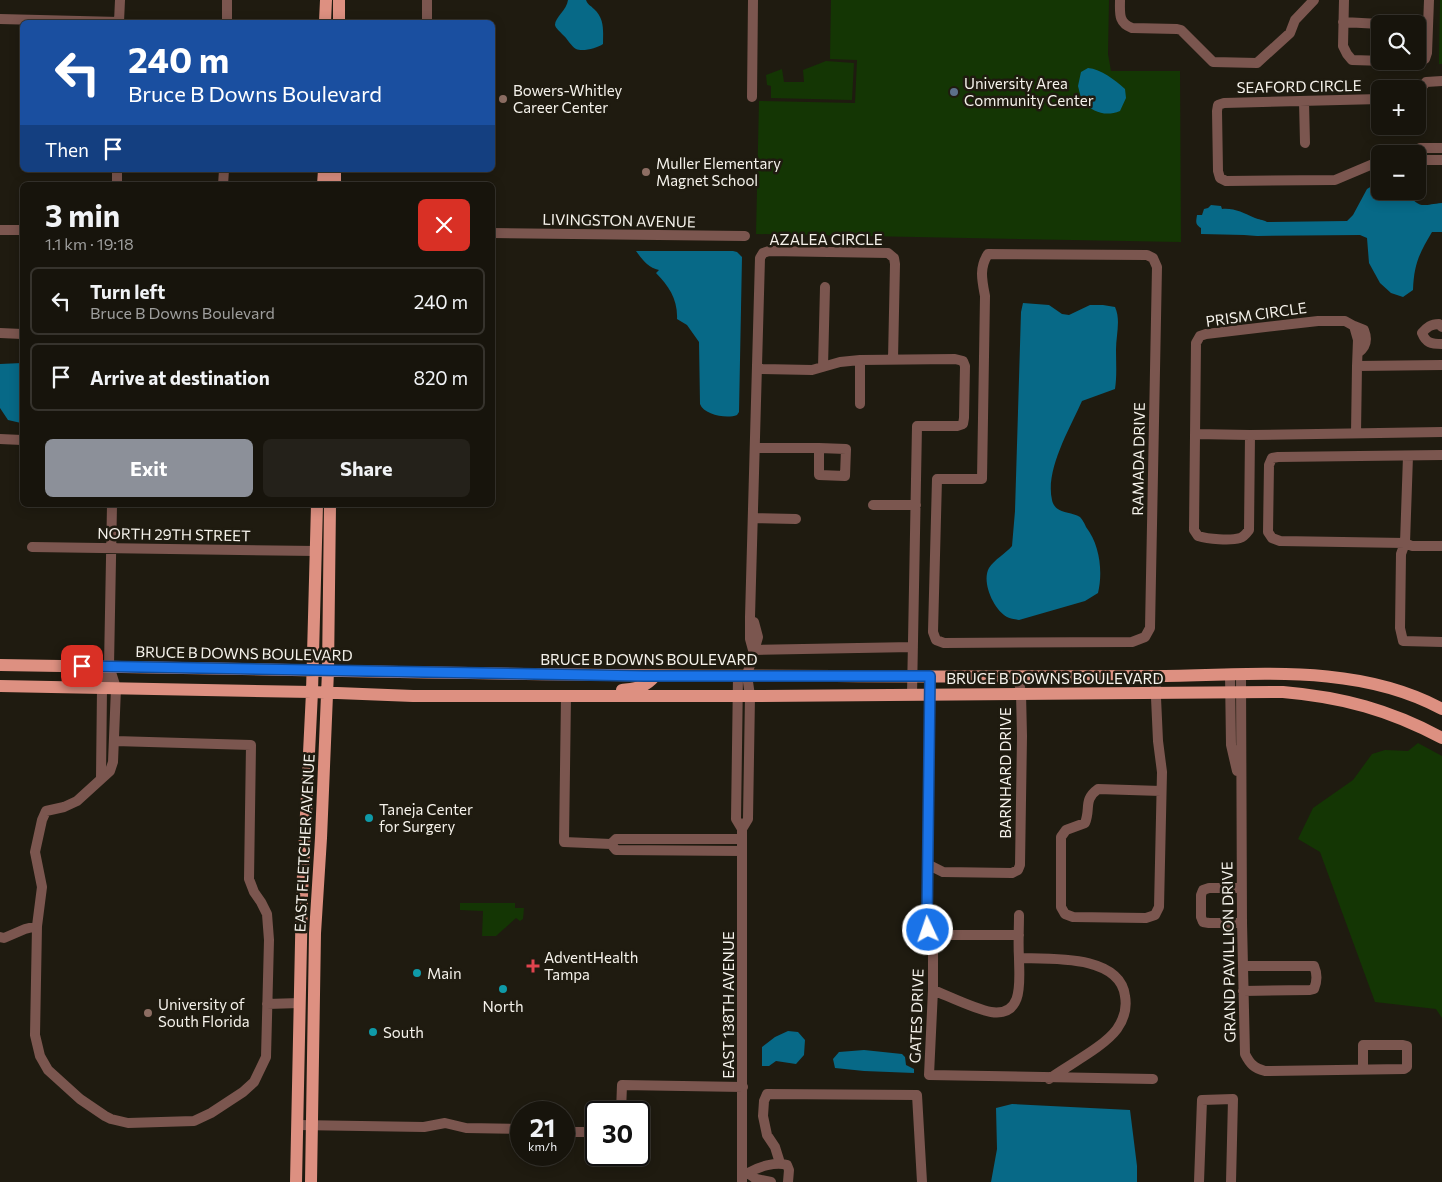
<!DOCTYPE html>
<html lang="en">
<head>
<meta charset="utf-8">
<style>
  body { margin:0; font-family:Commissioner,sans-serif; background:#24211a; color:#f1f3f6; height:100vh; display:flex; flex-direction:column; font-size:19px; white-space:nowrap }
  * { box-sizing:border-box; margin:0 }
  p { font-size:16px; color:#9e9e9d }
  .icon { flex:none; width:28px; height:28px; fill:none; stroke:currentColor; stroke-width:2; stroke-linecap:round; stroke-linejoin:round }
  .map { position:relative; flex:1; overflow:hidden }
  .drawer { position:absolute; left:20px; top:182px; width:475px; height:325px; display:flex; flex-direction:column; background:#17140c; border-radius:8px; box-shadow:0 2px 12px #0003,0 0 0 1px #36332d }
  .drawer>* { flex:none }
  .hud { position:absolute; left:20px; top:20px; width:475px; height:152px; border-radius:8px; box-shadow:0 2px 12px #0003,0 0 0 1px #36332d; background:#1a4fa0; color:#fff; overflow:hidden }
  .fabs { position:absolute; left:1371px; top:15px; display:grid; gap:10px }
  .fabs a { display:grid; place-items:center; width:55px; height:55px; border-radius:8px; background:#17140c; box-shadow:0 2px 12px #0003,0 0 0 1px #36332d; font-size:25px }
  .speed { position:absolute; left:510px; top:1101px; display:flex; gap:10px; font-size:25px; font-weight:700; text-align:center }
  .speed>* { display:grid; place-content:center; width:65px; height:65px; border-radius:50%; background:#17140c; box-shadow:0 2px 12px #0003,0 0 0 1px #36332d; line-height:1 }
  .speed small { font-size:12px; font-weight:400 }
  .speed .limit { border:2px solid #111; border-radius:8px; background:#fff; color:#111 }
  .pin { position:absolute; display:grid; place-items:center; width:42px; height:42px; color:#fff; margin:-21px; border-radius:10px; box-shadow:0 2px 8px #0006 }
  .me { position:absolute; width:55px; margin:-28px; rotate:357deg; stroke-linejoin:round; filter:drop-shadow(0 0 4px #0008) }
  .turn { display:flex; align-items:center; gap:18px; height:105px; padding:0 25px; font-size:22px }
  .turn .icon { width:65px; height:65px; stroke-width:2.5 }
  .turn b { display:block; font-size:35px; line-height:42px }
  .then { display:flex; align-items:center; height:48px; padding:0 25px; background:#0003; gap:10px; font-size:19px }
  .round { display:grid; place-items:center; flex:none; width:52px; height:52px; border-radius:8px; background:#24211a }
  .head { display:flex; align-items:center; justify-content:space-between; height:85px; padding:0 25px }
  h1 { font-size:30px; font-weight:700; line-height:38px }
  .cta { display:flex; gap:10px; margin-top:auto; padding:10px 25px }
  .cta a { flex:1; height:58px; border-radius:8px; background:#8c9099; color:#fff; font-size:20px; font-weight:700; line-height:58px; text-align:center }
  .cta a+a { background:#24211a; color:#f1f3f6 }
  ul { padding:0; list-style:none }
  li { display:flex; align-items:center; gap:15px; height:68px; margin:0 10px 8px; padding:0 15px; border:2px solid #36332d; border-radius:8px }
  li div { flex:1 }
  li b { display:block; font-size:19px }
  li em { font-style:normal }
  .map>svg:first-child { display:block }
  .green { fill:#143604 }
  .water { fill:#076987 }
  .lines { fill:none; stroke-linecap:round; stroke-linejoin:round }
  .minor { stroke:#7b564f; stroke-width:10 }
  .major { stroke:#dd9081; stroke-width:12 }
  .route-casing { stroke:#114b97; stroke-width:12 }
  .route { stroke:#1a73e8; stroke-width:9 }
  .service-dot { fill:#5c6f8a; stroke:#1f1b10; stroke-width:2 }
  .education-dot { fill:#8d6e63; stroke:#1f1b10; stroke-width:2 }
  .culture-dot { fill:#0f9aa8; stroke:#1f1b10; stroke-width:2 }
  .health-dot { fill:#e0444e; stroke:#1f1b10; stroke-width:2 }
  .labels { text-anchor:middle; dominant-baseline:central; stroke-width:5; stroke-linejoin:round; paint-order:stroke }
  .poi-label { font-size:15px; fill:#f5f2eb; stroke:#1f1b10; text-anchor:start }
  .street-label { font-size:15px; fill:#f5f2eb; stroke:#1f1b10 }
</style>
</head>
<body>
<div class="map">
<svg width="1442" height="1182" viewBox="0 0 1442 1182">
  <rect width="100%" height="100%" fill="#1f1b10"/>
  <!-- green -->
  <path class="green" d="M831 0H1109L1108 54 1111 71H1180L1181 242 756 234 759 101 855 103 857 60 830 59Z
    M1440 0H1442V64H1439Z
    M826 61 854 63 852 100 771 98V86L767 85 766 75 782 69 784 82H804L803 70Z
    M1418 743 1442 756V1018L1436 1009 1375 1002 1320 852 1298 839 1313 808 1353 780 1372 754 1385 750 1408 751Z
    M460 903H515V908H524L523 919 520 921 516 918 496 936H482L483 911 460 910Z"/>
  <!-- water -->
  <path class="water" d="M568 0H586C588 5 590 5 594 9 605 19 603 31 603 44 597 48 583 52 576 49 571 46 567 38 562 34 560 31 556 29 555 25 555 17 567 10 568 0Z
    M1088 68C1101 69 1115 80 1125 89L1126 98 1120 111C1105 117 1094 112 1082 102L1078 86 1081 72Z
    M1380 181V191H1406C1420 210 1421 205 1442 203V232H1432C1419 254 1414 264 1413 290L1403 297 1391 293 1380 283 1369 263 1367 238 1360 235 1257 236 1244 235 1201 234V228C1195 224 1196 222 1197 215H1202L1204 209 1208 208 1211 205 1221 206 1222 209C1235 208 1243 213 1255 218 1259 220 1262 219 1267 222L1347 221 1353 215 1367 189Z
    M636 251H733L737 252 742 257 739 412 737 415C727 419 704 415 700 404L699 342 687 325 677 319C678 300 669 286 656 273L659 270C648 268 642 259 636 251Z
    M1023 303 1049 305 1062 314 1069 315 1090 305H1103L1115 307C1121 320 1116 335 1116 350 1116 363 1117 376 1115 389L1082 401C1070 428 1045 470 1052 500 1055 514 1070 511 1080 517 1082 519 1085 524 1086 527 1100 545 1103 572 1098 593L1085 601 1019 620C1015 619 1010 619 1007 617 994 610 981 582 989 568 994 560 1006 553 1012 546L1015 511 1021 312Z
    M22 363V423H21L8 420 0 408V364Z
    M788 1031 798 1032 805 1040 804 1055 796 1064 776 1061 769 1066H762V1047L775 1037Z
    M864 1050 902 1054 905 1057 906 1065 914 1069V1073L864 1071 835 1068 833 1059 839 1052Z
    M1012 1104 1130 1110 1137 1166V1182H991L997 1149 996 1108Z"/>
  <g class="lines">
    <!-- minor -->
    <path class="minor" d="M1120 0C1120 13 1118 23 1132 28L1177 29 1181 30 1213 62 1257 63 1290 33 1295 20 1314 0
      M1344 0 1343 46 1347 54 1352 60 1418 62 1425 59 1427 53 1429 0
      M0 19 119 22
      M119 22 120 0
      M227 22V0
      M427 22V0
      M1343 22 1380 24
      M1418 92 1426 82 1442 81
      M752 97 753 0
      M1380 99 1224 103 1218 105 1217 111 1218 171 1220 178 1226 181 1335 180 1380 161
      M1304 102 1305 143
      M1415 154 1420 148H1442
      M1418 160H1442
      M117 185V170
      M223 185 224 170
      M0 230H22
      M492 233 745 236
      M988 254 1147 255 1153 258 1157 267 1150 628 1145 637 1132 642 944 643 936 640 933 632 937 479H982L985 296C982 280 979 268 988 254Z
      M1354 326 1364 330C1368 340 1366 347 1358 353
      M1442 327 1439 324C1431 324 1427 327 1422 333 1426 343 1431 344 1442 344
      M0 333 22 334
      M1442 365 1357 366 1358 340 1354 326 1345 321H1318L1206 334 1200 336 1196 343 1194 530 1198 536C1208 539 1230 541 1240 538 1244 537 1246 534 1249 530L1250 435 1442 432
      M823 367 825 287
      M758 369 812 370 840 362 860 360 955 359 963 361 965 366 964 418 963 424 957 426H917L912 695
      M860 404V360
      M1356 433 1357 366
      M1195 434 1250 435
      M0 439 22 440
      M755 448H819V475L845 476 846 449 819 448
      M1442 455 1278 457 1272 458 1269 465 1268 532 1272 538 1280 541 1405 543 1412 546H1442
      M1408 456 1405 543 1401 554 1400 628 1403 641 1442 642
      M112 505 109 666 116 688 113 762 110 771 77 801 64 807 46 811 42 820 35 852 42 887 37 926 35 1035 40 1056 48 1070 80 1099 105 1116 111 1119 128 1123 194 1121 211 1113 243 1092 254 1082 266 1057 269 940 267 914 261 902 254 892 249 879 251 745 115 741
      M873 505H916
      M753 518 796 519
      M32 547 316 551
      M753 650 750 639V617L760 258 763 253 769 251 888 253 894 258 895 264 893 359
      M753 650 913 647
      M1230 675 1231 745 1237 771
      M1241 675 1242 923 1245 1054C1250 1064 1254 1068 1265 1071L1404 1069 1407 1067V1046L1403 1045H1363V1070
      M738 676 736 819 742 829
      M930 676 927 923 933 941V990L929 1075 1153 1079
      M1155 676 1158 741 1162 772 1159 907 1155 915 1146 918 1073 917 1065 914 1061 907V837L1066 830 1085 823C1091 808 1083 800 1098 789L1161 791
      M566 696 564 842 611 844
      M101 778 102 688 109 667
      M742 851 616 850 611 844 616 839H742
      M927 864 943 872 1012 873 1018 870 1020 865 1022 736 1021 693 1018 676
      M1241 888H1209L1203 890 1201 895V917L1203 922 1209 923H1242
      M932 935H1019
      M0 937 4 938 25 929 37 926
      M1019 958C1049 959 1120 954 1125 996 1127 1007 1124 1019 1117 1029 1104 1047 1068 1065 1049 1079
      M1243 966H1314C1317 973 1317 982 1314 989L1310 990 1243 991
      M933 990C948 996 977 1010 991 1012 1025 1017 1019 979 1019 958 1018 943 1019 929 1019 915
      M267 1004 300 1003
      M621 1112 622 1085 743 1087
      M298 1125 424 1127 445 1123 466 1128 521 1129
      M564 1132H596
      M780 1163 775 1147 767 1135 763 1116 764 1101 767 1094 917 1095 922 1182
      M744 1173H748L756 1179 771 1182
      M748 1173C758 1167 776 1161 787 1165L789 1170 788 1182
      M742 1182V829L748 819 750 696 747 675 758 637 754 622
      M1199 1182 1202 1100 1233 1099 1231 1182"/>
    <!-- major -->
    <path class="major" d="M325 22 326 0
      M339 22V0
      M323 185 324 170
      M335 185V170
      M0 665C114 666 228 669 342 671 507 674 672 676 836 676 941 677 1045 676 1149 676 1247 676 1353 661 1442 709
      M0 686 312 692 413 696H750L1283 692C1342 697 1390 710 1442 738
      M622 690C637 688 645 688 655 676
      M296 1182 302 895 312 692 317 505
      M311 1182 315 933 321 838 328 671 330 505"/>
  </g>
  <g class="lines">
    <defs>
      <path id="route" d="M82 666 644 676H930L927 923 928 930"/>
    </defs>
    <!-- route casing -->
    <use href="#route" class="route-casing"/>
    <!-- route -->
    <use href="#route" class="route"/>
  </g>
  <!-- markers -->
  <circle class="service-dot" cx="954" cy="92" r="5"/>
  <g class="education-dot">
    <circle cx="503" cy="99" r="5"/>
    <circle cx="646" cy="172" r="5"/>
    <circle cx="148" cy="1013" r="5"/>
  </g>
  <g class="culture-dot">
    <circle cx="369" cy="818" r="5"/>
    <circle cx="417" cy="973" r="5"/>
    <circle cx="503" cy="989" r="5"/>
    <circle cx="373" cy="1032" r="5"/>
  </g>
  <path class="health-dot" d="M530.5 958.5h5v5h5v5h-5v5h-5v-5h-5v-5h5z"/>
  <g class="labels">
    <!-- poi labels -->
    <g class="poi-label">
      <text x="964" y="83">University Area<tspan x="964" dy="17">Community Center</tspan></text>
      <text x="513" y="90">Bowers-Whitley<tspan x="513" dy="17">Career Center</tspan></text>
      <text x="656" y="163">Muller Elementary<tspan x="656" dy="17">Magnet School</tspan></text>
      <text x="379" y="809">Taneja Center<tspan x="379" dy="17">for Surgery</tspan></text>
      <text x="544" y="957">AdventHealth<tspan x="544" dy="17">Tampa</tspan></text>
      <text x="427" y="973">Main</text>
      <text x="158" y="1004">University of<tspan x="158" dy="17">South Florida</tspan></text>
      <text x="503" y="1006" text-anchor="middle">North</text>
      <text x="383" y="1032">South</text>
    </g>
    <!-- street labels -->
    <g class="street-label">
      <text transform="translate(1299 86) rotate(-1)">SEAFORD CIRCLE</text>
      <text transform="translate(619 220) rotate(1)">LIVINGSTON AVENUE</text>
      <text x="826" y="239">AZALEA CIRCLE</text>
      <text transform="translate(1256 314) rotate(-8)">PRISM CIRCLE</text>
      <text transform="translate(1138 459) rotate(-89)">RAMADA DRIVE</text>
      <text transform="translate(174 534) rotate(1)">NORTH 29TH STREET</text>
      <text transform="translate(244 653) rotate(1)">BRUCE B DOWNS BOULEVARD</text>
      <text x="649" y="659">BRUCE B DOWNS BOULEVARD</text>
      <text x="1055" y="678">BRUCE B DOWNS BOULEVARD</text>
      <text transform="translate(1005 773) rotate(-90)">BARNHARD DRIVE</text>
      <text transform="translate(304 843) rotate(-87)">EAST FLETCHER AVENUE</text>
      <text transform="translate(1228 952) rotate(-91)">GRAND PAVILLION DRIVE</text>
      <text transform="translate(728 1005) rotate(-90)">EAST 138TH AVENUE</text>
      <text transform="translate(916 1016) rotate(-88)">GATES DRIVE</text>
    </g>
  </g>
</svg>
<div class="fabs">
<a><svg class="icon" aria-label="search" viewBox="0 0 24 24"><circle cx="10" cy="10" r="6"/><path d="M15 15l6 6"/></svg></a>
<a>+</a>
<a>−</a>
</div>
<div class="speed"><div>21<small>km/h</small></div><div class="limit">30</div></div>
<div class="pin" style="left:82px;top:666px;background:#d93025"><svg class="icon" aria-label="arrive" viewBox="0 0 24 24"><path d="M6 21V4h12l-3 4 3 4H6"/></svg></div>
<svg class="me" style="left:928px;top:930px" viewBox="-20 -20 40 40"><circle r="17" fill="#1a73e8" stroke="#fff" stroke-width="3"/><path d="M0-11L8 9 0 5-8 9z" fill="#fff"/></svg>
<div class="hud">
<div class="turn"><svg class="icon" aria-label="left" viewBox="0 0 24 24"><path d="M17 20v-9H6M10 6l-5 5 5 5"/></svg><div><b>240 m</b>Bruce B Downs Boulevard</div></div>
<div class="then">Then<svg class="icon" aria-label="arrive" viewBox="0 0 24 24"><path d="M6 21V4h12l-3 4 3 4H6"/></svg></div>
</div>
<section class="drawer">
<div class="head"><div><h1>3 min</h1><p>1.1 km · 19:18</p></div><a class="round" style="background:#d93025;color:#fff"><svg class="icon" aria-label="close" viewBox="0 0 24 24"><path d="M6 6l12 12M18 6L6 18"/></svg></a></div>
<ul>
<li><svg class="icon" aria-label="left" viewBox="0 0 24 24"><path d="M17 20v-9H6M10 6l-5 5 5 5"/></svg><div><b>Turn left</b><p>Bruce B Downs Boulevard</p></div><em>240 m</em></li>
<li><svg class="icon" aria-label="arrive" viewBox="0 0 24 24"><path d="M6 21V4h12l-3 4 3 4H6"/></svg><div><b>Arrive at destination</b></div><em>820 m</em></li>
</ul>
<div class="cta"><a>Exit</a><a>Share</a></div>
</section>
</div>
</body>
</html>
